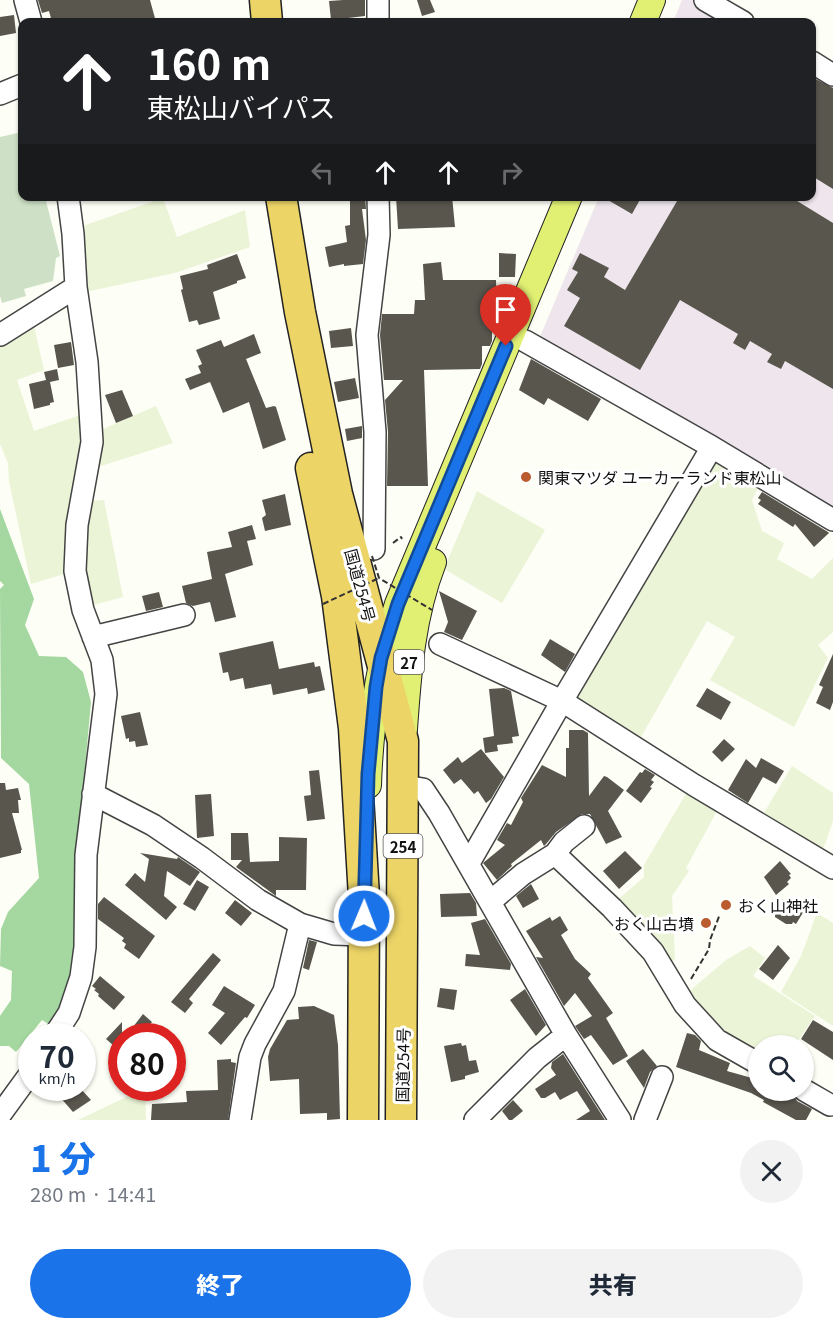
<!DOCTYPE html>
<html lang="ja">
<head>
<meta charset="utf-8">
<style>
  body { margin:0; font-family:Georgia,"Noto Sans JP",serif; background:#f2f2f3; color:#1f2937; height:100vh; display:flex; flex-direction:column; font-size:22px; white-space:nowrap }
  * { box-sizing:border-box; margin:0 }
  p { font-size:20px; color:#747a83 }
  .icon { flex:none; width:33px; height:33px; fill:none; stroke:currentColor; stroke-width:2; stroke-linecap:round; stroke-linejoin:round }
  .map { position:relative; height:1120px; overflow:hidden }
  .details { display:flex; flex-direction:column; background:#fff; flex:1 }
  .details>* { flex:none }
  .banner { position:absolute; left:18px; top:18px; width:798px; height:183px; border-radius:12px; box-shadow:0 2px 4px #0004; background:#202124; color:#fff; overflow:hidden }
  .fabs { position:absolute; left:748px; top:1035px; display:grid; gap:12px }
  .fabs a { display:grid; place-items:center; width:66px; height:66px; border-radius:50%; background:#fff; box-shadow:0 2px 4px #0004; font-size:30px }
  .speed { position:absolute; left:18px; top:1023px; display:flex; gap:12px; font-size:30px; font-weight:700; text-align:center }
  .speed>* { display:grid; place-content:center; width:78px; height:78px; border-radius:50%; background:#fff; box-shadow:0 2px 4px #0004; line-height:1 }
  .speed small { font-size:15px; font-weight:400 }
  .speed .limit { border:9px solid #d22; background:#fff; color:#111 }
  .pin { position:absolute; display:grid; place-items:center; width:51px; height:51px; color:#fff; margin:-62px -26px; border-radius:50% 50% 50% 0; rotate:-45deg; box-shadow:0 0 6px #0007 }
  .pin .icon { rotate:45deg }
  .me { position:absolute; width:66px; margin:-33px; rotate:1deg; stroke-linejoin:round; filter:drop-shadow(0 0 4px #0008) }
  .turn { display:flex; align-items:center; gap:21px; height:126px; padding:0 30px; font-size:27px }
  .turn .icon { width:78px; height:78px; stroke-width:2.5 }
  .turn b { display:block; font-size:42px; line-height:51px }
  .lanes { display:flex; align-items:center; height:57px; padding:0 30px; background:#0003; justify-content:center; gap:30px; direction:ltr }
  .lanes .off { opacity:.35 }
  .round { display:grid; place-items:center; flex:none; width:63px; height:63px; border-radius:32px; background:#f2f2f3 }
  .headline { display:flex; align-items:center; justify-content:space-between; height:102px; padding:0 30px }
  h1 { font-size:36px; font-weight:800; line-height:45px; color:#1a73e8 }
  .primary-button { display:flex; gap:12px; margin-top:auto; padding:12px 30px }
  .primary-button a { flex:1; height:69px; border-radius:36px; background:#1a73e8; color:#fff; font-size:24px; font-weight:800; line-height:69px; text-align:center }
  .primary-button a+a { background:#f2f2f3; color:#1f2937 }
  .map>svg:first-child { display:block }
  .industrial { fill:#eee6ec }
  .farmland { fill:#ebf4d6 }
  .forest { fill:#a4d8a0 }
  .cemetery { fill:#cee1c6 }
  .building { fill:#59564e }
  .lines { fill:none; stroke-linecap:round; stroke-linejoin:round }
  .minor-casing { stroke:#444; stroke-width:24 }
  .major-casing { stroke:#222; stroke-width:28 }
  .highway-casing { stroke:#222; stroke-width:33 }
  .path { stroke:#333; stroke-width:2; stroke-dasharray:6 3; stroke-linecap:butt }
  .minor { stroke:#fff; stroke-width:21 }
  .major { stroke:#e1f073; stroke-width:26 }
  .highway { stroke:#ecd466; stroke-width:30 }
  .path-bridge { stroke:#333; stroke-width:2; stroke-dasharray:6 3; stroke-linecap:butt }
  .route-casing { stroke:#114b97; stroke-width:15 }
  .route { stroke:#1a73e8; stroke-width:10 }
  .poi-dot { fill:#ba5c2f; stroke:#fff; stroke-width:2 }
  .labels { text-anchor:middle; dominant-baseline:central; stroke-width:6; stroke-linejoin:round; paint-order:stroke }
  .shield { fill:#fff; stroke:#585858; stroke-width:1.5 }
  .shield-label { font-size:15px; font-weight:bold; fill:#111 }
  .poi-label { font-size:16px; fill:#111; stroke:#fff; text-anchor:start }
  .street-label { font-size:16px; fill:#111; stroke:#fff }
</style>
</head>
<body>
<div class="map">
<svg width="833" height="1120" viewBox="0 0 833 1120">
  <rect width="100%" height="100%" fill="#fdfef5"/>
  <!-- industrial -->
  <path class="industrial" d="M682 0H698L736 22H673Z
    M812 67 833 79V511L539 339 599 197 812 196Z"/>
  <!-- farmland -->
  <path class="farmland" d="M163 198 177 237 245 210 250 247 175 273 85 292 80 227Z
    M34 326 44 370 17 380 34 431 83 414 77 478 67 532 64 574 31 584 9 481 8 463 0 444V343Z
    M156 406 173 443 98 467 101 430Z
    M717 461 760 484 752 500 762 531 784 543 777 559 812 579 833 558V632L818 645 828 658 794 727 710 680 735 637 707 621 641 737 571 697 710 462Z
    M477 491 545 530 502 603 444 569Z
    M104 500 123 597 90 606 81 565 91 501Z
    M792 766 833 793V821L824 847 821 849 762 816Z
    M687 792 717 811 686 868 689 871 672 896 675 959 669 964 615 902 644 877V865Z
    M817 913 833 923V1026L781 992 801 956Z
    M750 946 765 958 753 976 815 1016 795 1045 759 1046V1056L733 1041 686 994 726 960Z
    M145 1088 146 1120H78Z"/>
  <!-- forest -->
  <path class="forest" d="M0 509 34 599 25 625 39 656 66 657 83 672 91 702 75 876 78 957 57 1019 50 1025 42 1020 16 1052 9 1046H0V1016L11 1000 12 971 0 966 1 929 8 912 39 878 29 784 1 758 0 589 4 585 0 581Z"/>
  <!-- cemetery -->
  <path class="cemetery" d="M22 132V196L45 197 60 256 56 258 53 281 24 289 26 296 2 303 0 296V137Z"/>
  <!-- building -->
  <path class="building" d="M38 0H150L156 22H52L49 11 42 13Z
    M343 0H365V16L331 20 329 1Z
    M417 0H430L435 12 422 16Z
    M14 15 16 33 0 36V17Z
    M812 77 833 88V189L812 176Z
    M350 196H365L366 209H362L366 240 363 264 344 266V264L329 267 325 247 347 242 345 226 350 225Z
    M452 196 455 227 398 229 396 197Z
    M601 196H642L632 214Z
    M680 196H789L833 223V389L785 361 781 369 767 362 772 354 750 341 745 350 733 343 738 334 680 300 640 370 564 326 580 298 567 290 578 272 572 269 580 253 609 268 604 277 625 290Z
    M499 253 516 254 515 277H499Z
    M237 254 246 278 237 281V283L213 292 220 319 199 325 197 320 189 322 181 290 183 289 180 276 208 269 207 265Z
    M441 262 443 280H496L497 313H492V341L490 346H482V364L480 369 424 370 428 486H387L388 432 385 400 403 380H384L380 335 382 314H414L415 300H425L423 264Z
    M351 328 353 346 331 348 329 331Z
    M254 334 261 353 246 359 266 408 274 406 276 407 286 440 263 449 249 402 223 413 210 382 190 390 185 379 201 373 198 366 202 364 196 350 221 340 224 347Z
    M71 342 74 365 58 368 54 345Z
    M531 359 601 399 588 421 548 398 544 405 519 390Z
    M57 369 59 380 50 382 54 402 50 403V405L34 409 29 384 46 380 44 372Z
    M355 378 359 398 338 402 334 382Z
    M122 390 133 416 116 423 105 395Z
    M362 426V438L347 441 345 429Z
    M762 492 828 532 829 533 814 547 795 524 793 527 758 504 761 500 758 498Z
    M285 494 291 525 265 531 262 518 266 515 262 500Z
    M252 525 256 539 247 541 253 565 225 574 236 617 215 622 210 602 193 606 186 603 182 586 212 579 207 552 232 547 228 532Z
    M439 591 477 611 462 640 444 632 448 622Z
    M159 592 163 607 146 611 142 596Z
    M550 639 575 654 565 672 541 655Z
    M273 641 279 669 314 662 315 667 320 666 325 690 308 694 307 688 273 695 271 684 245 689 243 678 230 681 228 672 223 673 219 653Z
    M833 654V702L830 710 816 703 823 687 819 685Z
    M504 688 511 691 519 736 512 737 513 743 497 745 498 751 485 753 483 738 494 736 489 689Z
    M707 688 731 702 721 720 696 706Z
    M140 712 148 745 136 747 135 741 129 742V738L126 739 121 716Z
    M569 730H583L588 733 589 796 604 776 607 777 624 790 608 811 622 837 606 844 590 814H582L556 832 546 844 544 846 541 840 511 864 512 866 497 880 483 863 505 845 497 840 507 823 511 825 523 802 521 798 542 765 566 777V748H569Z
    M724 739 735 749 722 762 712 752Z
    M481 749 504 777 491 799 486 803 478 791 474 794 461 779 454 784 443 770 458 757 462 763Z
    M761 758 784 771 776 784 763 777 748 803 728 790 746 759 756 768Z
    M645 769 655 775 651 780 654 782 650 787 652 788 641 803 626 791 640 772 642 773Z
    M319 770 325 819 307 821 304 796 311 795 309 771Z
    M0 783H5L6 790 18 788 21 800H18L19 813H12L22 850H21V853L0 858Z
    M211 794 214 836 197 838 195 795Z
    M231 833H248L250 862 279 861V837L307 838 306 890H276V896L236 867 242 860H231Z
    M625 851 642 868 619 889 603 871Z
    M140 853 177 859 178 857 200 872 190 886 167 871 164 896 177 907 166 920 125 885 135 873 145 882 149 859Z
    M780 861 791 874 789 875 791 878 787 882 789 884 776 895 764 877Z
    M197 880 209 887 195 911 183 904Z
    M531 884 539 899 523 908 516 896Z
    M470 893 476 903 477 916 441 917 440 894Z
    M104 897 155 936 139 959 124 948 126 944 122 941 124 938 98 919V904Z
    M782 899 804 911 796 924 793 922 792 924H786L775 917V913Z
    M235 900 252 913 241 926 225 913Z
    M560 916 568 930 561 935 575 959 591 974 588 978 613 1013 606 1018 628 1056 613 1065 591 1035 584 1039 575 1026 592 1016 575 993 564 1006 536 957 543 958 526 931 550 917 552 921Z
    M485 919 511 964 510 970 465 966 466 954 480 955 471 923Z
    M309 940 317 942 309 970 303 968Z
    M778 945 790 958 773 980 759 969Z
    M213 953 221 960 189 999 193 1003 185 1013 171 1002Z
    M100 976 125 997 114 1010 98 996 99 994 94 990 96 989 92 986Z
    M224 986 255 1005 247 1018 245 1017 221 1045 208 1033 225 1013 212 1005Z
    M440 988 457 990 454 1010 437 1007Z
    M525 989 546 1025 536 1036 510 1000Z
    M314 1006 334 1015 338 1045 340 1119 327 1120V1113L300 1114 299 1079 270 1081 268 1057 270 1049 287 1020 299 1019 298 1007Z
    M143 1014 152 1022 140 1036H126Z
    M813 1020 833 1032V1060L801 1039Z
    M122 1022V1053L106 1039Z
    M687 1033 695 1035 701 1041 699 1050 730 1063 727 1071 759 1080V1090H791L797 1101 812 1109 806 1120H796L763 1102 764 1100 751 1093 676 1067Z
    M461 1043 462 1046 466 1045 469 1061 476 1060 479 1072 465 1076V1079L451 1082 444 1046Z
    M643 1049 657 1066 650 1072 644 1088 626 1061Z
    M563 1054 605 1120H576L590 1111 577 1091 560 1100 555 1092 545 1098H541L535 1089 556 1075 551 1068 552 1062Z
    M231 1059V1062L236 1063 228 1120H151L152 1104 187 1102 186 1091 218 1090 217 1060Z
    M52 1088H80L91 1100 73 1112Z
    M513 1100 523 1111 512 1120H509L502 1111Z"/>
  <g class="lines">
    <defs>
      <path id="minor" d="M25 0 31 22
        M378 0V22
        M705 0 743 22
        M812 62 833 75
        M0 94 22 85
        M0 335 76 287
        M525 341 712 447 833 520
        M374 549 375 432 367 335 379 235 378 196
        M93 637 184 615
        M440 644 562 701 694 785 833 868
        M404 786 423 789 439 813 566 1035 620 1120
        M93 794 153 825 202 858 258 900 300 924
        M555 854 564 842 584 826
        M469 863 562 701 712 447
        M491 901 523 874 555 854 612 908 653 952 685 1005 717 1040 759 1064
        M54 1036 69 1013 81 977 85 947 86 855 106 694 102 660 83 610 75 571 77 525 92 442 87 362 76 287 73 234 68 196
        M804 1090 830 1105
        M0 1115 32 1071
        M240 1120 250 1057 255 1044 284 991 300 924 334 934 364 935
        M475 1120 537 1058 566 1035
        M645 1120 662 1077"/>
      <path id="major" d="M643 22 652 0
        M404 729C408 672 412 616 433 562
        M368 785C370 723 379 663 398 604L569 196"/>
      <path id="highway" d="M265 0 267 22
        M281 196 300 312 337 494 403 741 401 1120
        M311 468 337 596 354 728 364 897 363 1120"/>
    </defs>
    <!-- minor casing -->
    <use href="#minor" class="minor-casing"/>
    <!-- major casing -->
    <use href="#major" class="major-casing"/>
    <!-- highway casing -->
    <use href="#highway" class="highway-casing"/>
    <!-- path -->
    <path class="path" d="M393 543 401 537 402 539
      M691 979 709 949 710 940 720 914"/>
    <!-- minor -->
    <use href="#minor" class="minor"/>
    <!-- major -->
    <use href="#major" class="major"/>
    <!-- highway -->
    <use href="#highway" class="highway"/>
    <!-- path-bridge -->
    <path class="path-bridge" d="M372 556 379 578 432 610
      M323 604 379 578"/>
  </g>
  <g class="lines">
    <defs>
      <path id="route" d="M364 916 368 774 376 687 381 658 398 604 506 346"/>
    </defs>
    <!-- route casing -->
    <use href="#route" class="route-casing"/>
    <!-- route -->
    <use href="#route" class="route"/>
  </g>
  <!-- markers -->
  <g class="poi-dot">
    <circle cx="526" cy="477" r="6"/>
    <circle cx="726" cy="905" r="6"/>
    <circle cx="706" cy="923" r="6"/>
  </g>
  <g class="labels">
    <!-- shield labels -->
    <g class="shield">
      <rect x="394" y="650" width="30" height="24" rx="4.5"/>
      <rect x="383.5" y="834" width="39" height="24" rx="4.5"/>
    </g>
    <g class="shield-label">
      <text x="409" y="662">27</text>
      <text x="403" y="846">254</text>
    </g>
    <!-- poi labels -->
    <g class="poi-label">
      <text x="538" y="477">関東マツダ ユーカーランド東松山</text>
      <text x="738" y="905">おく山神社</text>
      <text x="694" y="923" text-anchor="end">おく山古墳</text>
    </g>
    <!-- street labels -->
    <g class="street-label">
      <text transform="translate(361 585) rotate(75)">国道254号</text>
      <text transform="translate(402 1065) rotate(-89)">国道254号</text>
    </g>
  </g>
</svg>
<div class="fabs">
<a><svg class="icon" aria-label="search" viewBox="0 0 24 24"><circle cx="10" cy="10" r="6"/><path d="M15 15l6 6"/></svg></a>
</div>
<div class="speed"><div>70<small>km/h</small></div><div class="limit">80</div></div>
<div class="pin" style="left:506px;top:346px;background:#d93025"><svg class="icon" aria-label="arrive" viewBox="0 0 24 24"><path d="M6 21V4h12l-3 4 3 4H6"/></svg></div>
<svg class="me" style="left:364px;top:916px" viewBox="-20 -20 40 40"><circle r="17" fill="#1a73e8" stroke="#fff" stroke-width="3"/><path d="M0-11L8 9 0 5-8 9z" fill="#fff"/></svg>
<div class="banner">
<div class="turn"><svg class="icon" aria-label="ahead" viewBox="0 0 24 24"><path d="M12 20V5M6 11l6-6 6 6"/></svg><div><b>160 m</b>東松山バイパス</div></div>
<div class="lanes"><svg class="icon off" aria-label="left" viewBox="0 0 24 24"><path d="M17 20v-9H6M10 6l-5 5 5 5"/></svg><svg class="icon" aria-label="ahead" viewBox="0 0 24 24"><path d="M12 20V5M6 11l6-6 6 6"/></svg><svg class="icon" aria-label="ahead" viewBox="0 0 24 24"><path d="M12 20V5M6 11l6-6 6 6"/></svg><svg class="icon off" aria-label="right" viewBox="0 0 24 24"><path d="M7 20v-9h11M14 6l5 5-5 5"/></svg></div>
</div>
</div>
<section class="details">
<div class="headline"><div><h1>1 分</h1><p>280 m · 14:41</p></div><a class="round"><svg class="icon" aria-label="close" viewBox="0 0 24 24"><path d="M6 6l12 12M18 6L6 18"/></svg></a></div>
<div class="primary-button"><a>終了</a><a>共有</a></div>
</section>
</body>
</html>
